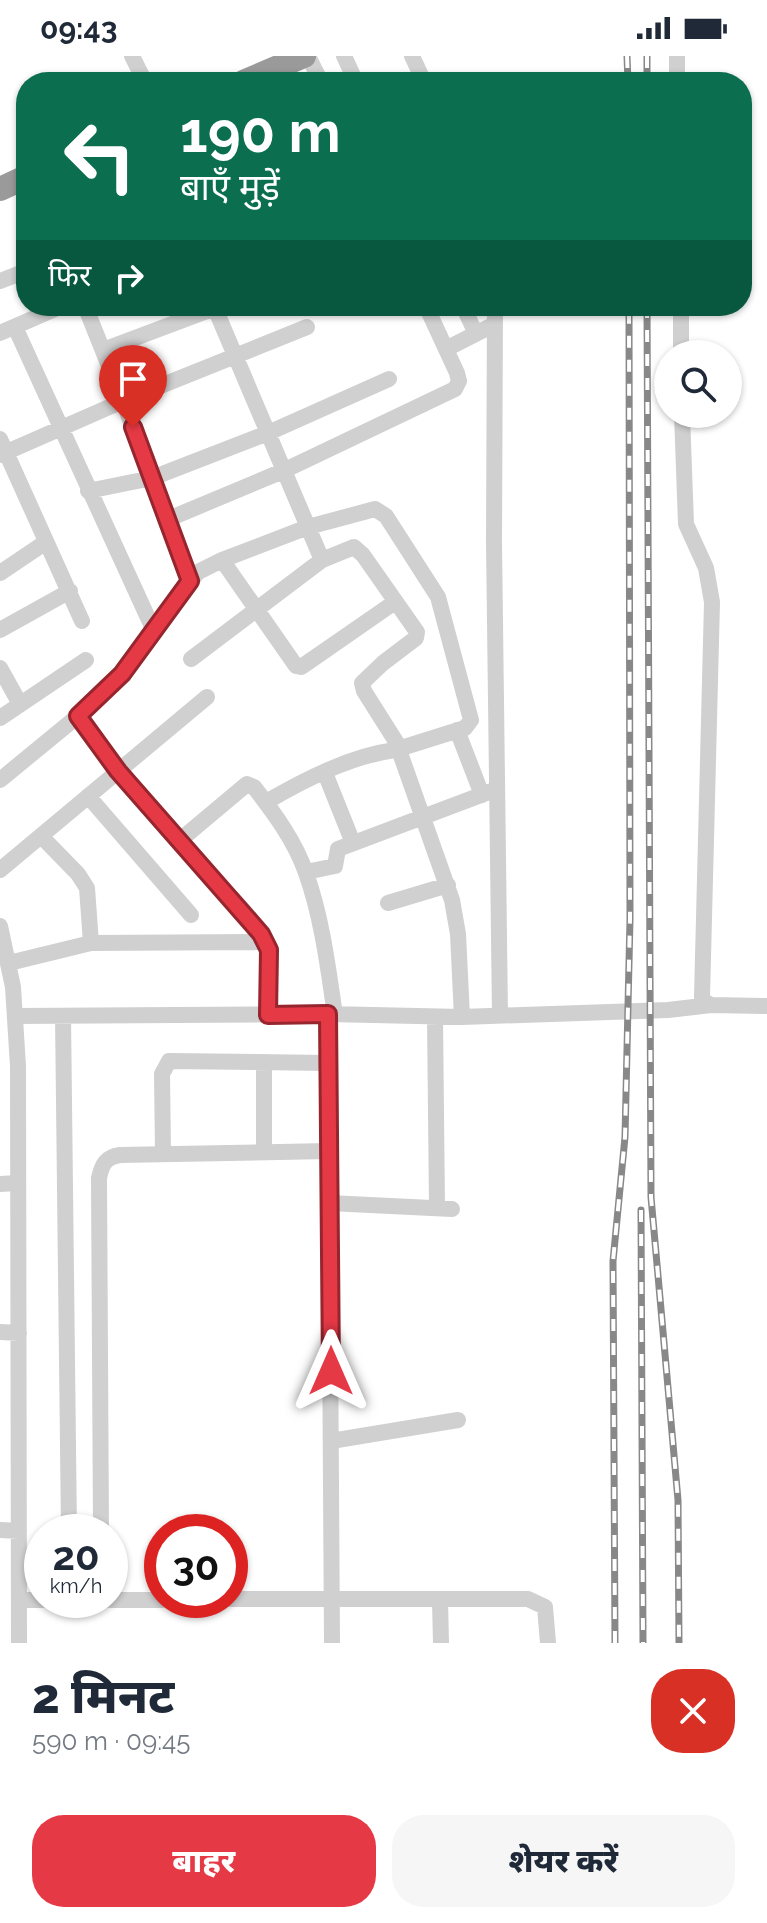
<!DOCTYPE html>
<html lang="hi">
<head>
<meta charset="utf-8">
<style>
  body { margin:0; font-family:Raleway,"Noto Sans Devanagari",sans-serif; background:#f6f6f7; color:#1f2937; height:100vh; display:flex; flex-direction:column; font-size:30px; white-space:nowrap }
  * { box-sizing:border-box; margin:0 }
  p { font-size:26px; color:#747a83 }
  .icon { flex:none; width:44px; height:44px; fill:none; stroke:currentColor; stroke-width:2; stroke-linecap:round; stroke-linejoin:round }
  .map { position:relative; height:1587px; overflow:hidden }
  .drawer { display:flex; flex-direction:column; background:#fff; flex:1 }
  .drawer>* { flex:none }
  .hud { position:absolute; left:16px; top:16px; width:736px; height:244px; border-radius:32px; box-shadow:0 2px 6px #0004; background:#0b6e4f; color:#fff; overflow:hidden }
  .tools { position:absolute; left:654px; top:284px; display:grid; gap:16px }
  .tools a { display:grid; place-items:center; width:88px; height:88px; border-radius:50%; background:#fff; box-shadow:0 2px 6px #0004; font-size:40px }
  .speed { position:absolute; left:24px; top:1458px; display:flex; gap:16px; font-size:40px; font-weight:700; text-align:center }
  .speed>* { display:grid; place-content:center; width:104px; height:104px; border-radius:50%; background:#fff; box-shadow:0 2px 6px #0004; line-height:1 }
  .speed small { font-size:20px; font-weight:400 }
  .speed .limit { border:12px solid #d22; background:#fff; color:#111 }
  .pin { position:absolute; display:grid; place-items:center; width:68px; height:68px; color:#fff; margin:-82px -34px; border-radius:50% 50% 50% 0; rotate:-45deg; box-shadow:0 0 8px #0007 }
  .pin .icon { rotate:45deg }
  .me { position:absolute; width:88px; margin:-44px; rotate:0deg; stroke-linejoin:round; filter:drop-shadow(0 0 6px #0008) }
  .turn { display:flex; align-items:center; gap:28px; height:168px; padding:0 32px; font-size:36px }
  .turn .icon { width:104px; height:104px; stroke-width:2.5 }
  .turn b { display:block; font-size:56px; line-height:68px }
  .then { display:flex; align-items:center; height:76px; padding:0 32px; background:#0003; gap:16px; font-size:30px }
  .round { display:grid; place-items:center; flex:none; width:84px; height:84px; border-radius:32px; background:#f6f6f7 }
  .head { display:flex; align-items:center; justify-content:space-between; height:136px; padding:0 32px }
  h1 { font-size:48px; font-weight:800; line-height:60px }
  .primary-button { display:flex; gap:16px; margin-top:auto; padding:16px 32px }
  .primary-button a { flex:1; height:92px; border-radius:32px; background:#e63946; color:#fff; font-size:32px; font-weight:800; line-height:92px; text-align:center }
  .primary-button a+a { background:#f6f6f7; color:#1f2937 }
  .status { display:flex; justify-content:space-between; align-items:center; height:56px; padding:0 40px; background:#fff; direction:ltr }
  .status svg { height:22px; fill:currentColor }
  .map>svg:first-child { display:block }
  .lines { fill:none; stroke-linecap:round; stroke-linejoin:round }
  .minor { stroke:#d0d0d0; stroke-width:16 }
  .highway { stroke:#9a9a9a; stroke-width:24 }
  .rail-casing { stroke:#888; stroke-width:7 }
  .rail { stroke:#fff; stroke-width:4; stroke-dasharray:12; stroke-linecap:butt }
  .route-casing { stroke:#96252e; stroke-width:20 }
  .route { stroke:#e63946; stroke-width:14 }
</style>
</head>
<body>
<div class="status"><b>09:43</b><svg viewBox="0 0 49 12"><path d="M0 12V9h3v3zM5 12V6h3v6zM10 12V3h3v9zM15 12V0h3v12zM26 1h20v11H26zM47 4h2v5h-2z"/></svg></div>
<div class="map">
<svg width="767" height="1587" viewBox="0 0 767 1587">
  <rect width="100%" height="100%" fill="#fff"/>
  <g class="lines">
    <!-- minor -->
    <path class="minor" d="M132 0 145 26
      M308 0 321 26
      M344 0 356 26
      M412 0 424 26
      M677 0V26
      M0 225 26 215
      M85 250 123 345 190 525
      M214 250 322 504
      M463 250 476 278
      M495 250 494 487 500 960
      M681 250V298
      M15 271 154 575
      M0 277 62 250
      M446 293 495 268
      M103 294 215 252
      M682 358 686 468 706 512 712 546 702 941 705 946 711 949 767 950
      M0 383 82 565
      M0 399 123 345 307 271
      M88 435 152 422 268 377 389 323
      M166 464 283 415 455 333 459 325 457 317 426 250
      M222 504 296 610 301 611 307 607 395 546
      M0 517 46 486
      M0 574 70 535
      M191 603 322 504 354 491 363 499 417 576 416 582 383 607 362 627 364 635 400 692
      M0 612 20 648
      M78 660 118 715 182 788
      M0 662 86 604
      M457 674 482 739
      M325 717 353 787
      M0 724 78 660 122 618 198 516 222 504 308 471 375 453 386 460 438 541 471 664 465 672 395 694
      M88 740 191 859
      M266 746C304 724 350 700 395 694L400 697 452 844 458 878 462 961
      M41 780 78 818 87 832 91 887
      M0 814 207 641
      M306 816 335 810 338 793 497 733
      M388 847 448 829
      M0 870 13 931 18 1010 19 1587
      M9 907 91 887 266 886
      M328 958 332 1587
      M268 959 269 894C254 854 207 823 182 788L185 780 247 728 254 731C274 757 295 785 306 817 322 862 328 911 335 959
      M16 960 328 958 462 961 668 954 711 949
      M63 960 69 1476
      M435 961 437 1152
      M264 1006V1096
      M163 1098 162 1018 169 1005 329 1007
      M0 1128 17 1127
      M329 1147 452 1153
      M0 1276 19 1277
      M331 1385 458 1364
      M0 1474 19 1475
      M101 1476 99 1122C102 1108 106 1101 120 1099L329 1095
      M230 1543H528L545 1551 548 1587
      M20 1544H42
      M110 1544H162
      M440 1544 441 1587"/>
    <!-- highway -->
    <path class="highway" d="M243 26 304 0
      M0 133 26 121"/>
    <defs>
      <path id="rail" d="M627 0 628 26
        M647 0V26
        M647 250 651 1141 678 1444 679 1587
        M641 1154 643 1587
        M615 1587 613 1205 625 1081 630 863 629 250"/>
    </defs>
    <!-- rail casing -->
    <use href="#rail" class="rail-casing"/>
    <!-- rail -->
    <use href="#rail" class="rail"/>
  </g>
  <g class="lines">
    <defs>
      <path id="route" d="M133 371 190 525 122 618 78 660 118 715 261 878 269 894 268 959 328 958 331 1315"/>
    </defs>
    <!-- route casing -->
    <use href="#route" class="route-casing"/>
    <!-- route -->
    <use href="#route" class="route"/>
  </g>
</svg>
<div class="tools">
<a><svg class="icon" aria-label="search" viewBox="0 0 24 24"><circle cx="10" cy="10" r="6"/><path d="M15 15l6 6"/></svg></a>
</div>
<div class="speed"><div>20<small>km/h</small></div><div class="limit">30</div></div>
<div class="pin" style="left:133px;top:371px;background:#d93025"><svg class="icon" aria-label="arrive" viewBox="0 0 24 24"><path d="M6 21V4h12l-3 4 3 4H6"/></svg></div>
<svg class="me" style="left:331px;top:1315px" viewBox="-20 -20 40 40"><path d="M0-17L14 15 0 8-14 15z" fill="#e63946" stroke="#fff" stroke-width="4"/></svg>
<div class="hud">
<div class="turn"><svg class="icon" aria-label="left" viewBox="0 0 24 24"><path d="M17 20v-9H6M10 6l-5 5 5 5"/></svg><div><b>190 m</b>बाएँ मुड़ें</div></div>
<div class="then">फिर<svg class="icon" aria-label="right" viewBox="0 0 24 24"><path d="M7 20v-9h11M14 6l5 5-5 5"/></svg></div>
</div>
</div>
<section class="drawer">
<div class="head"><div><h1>2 मिनट</h1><p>590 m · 09:45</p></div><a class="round" style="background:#d93025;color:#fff"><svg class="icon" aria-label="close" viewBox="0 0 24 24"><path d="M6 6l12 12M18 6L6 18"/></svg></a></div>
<div class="primary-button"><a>बाहर</a><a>शेयर करें</a></div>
</section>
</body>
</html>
